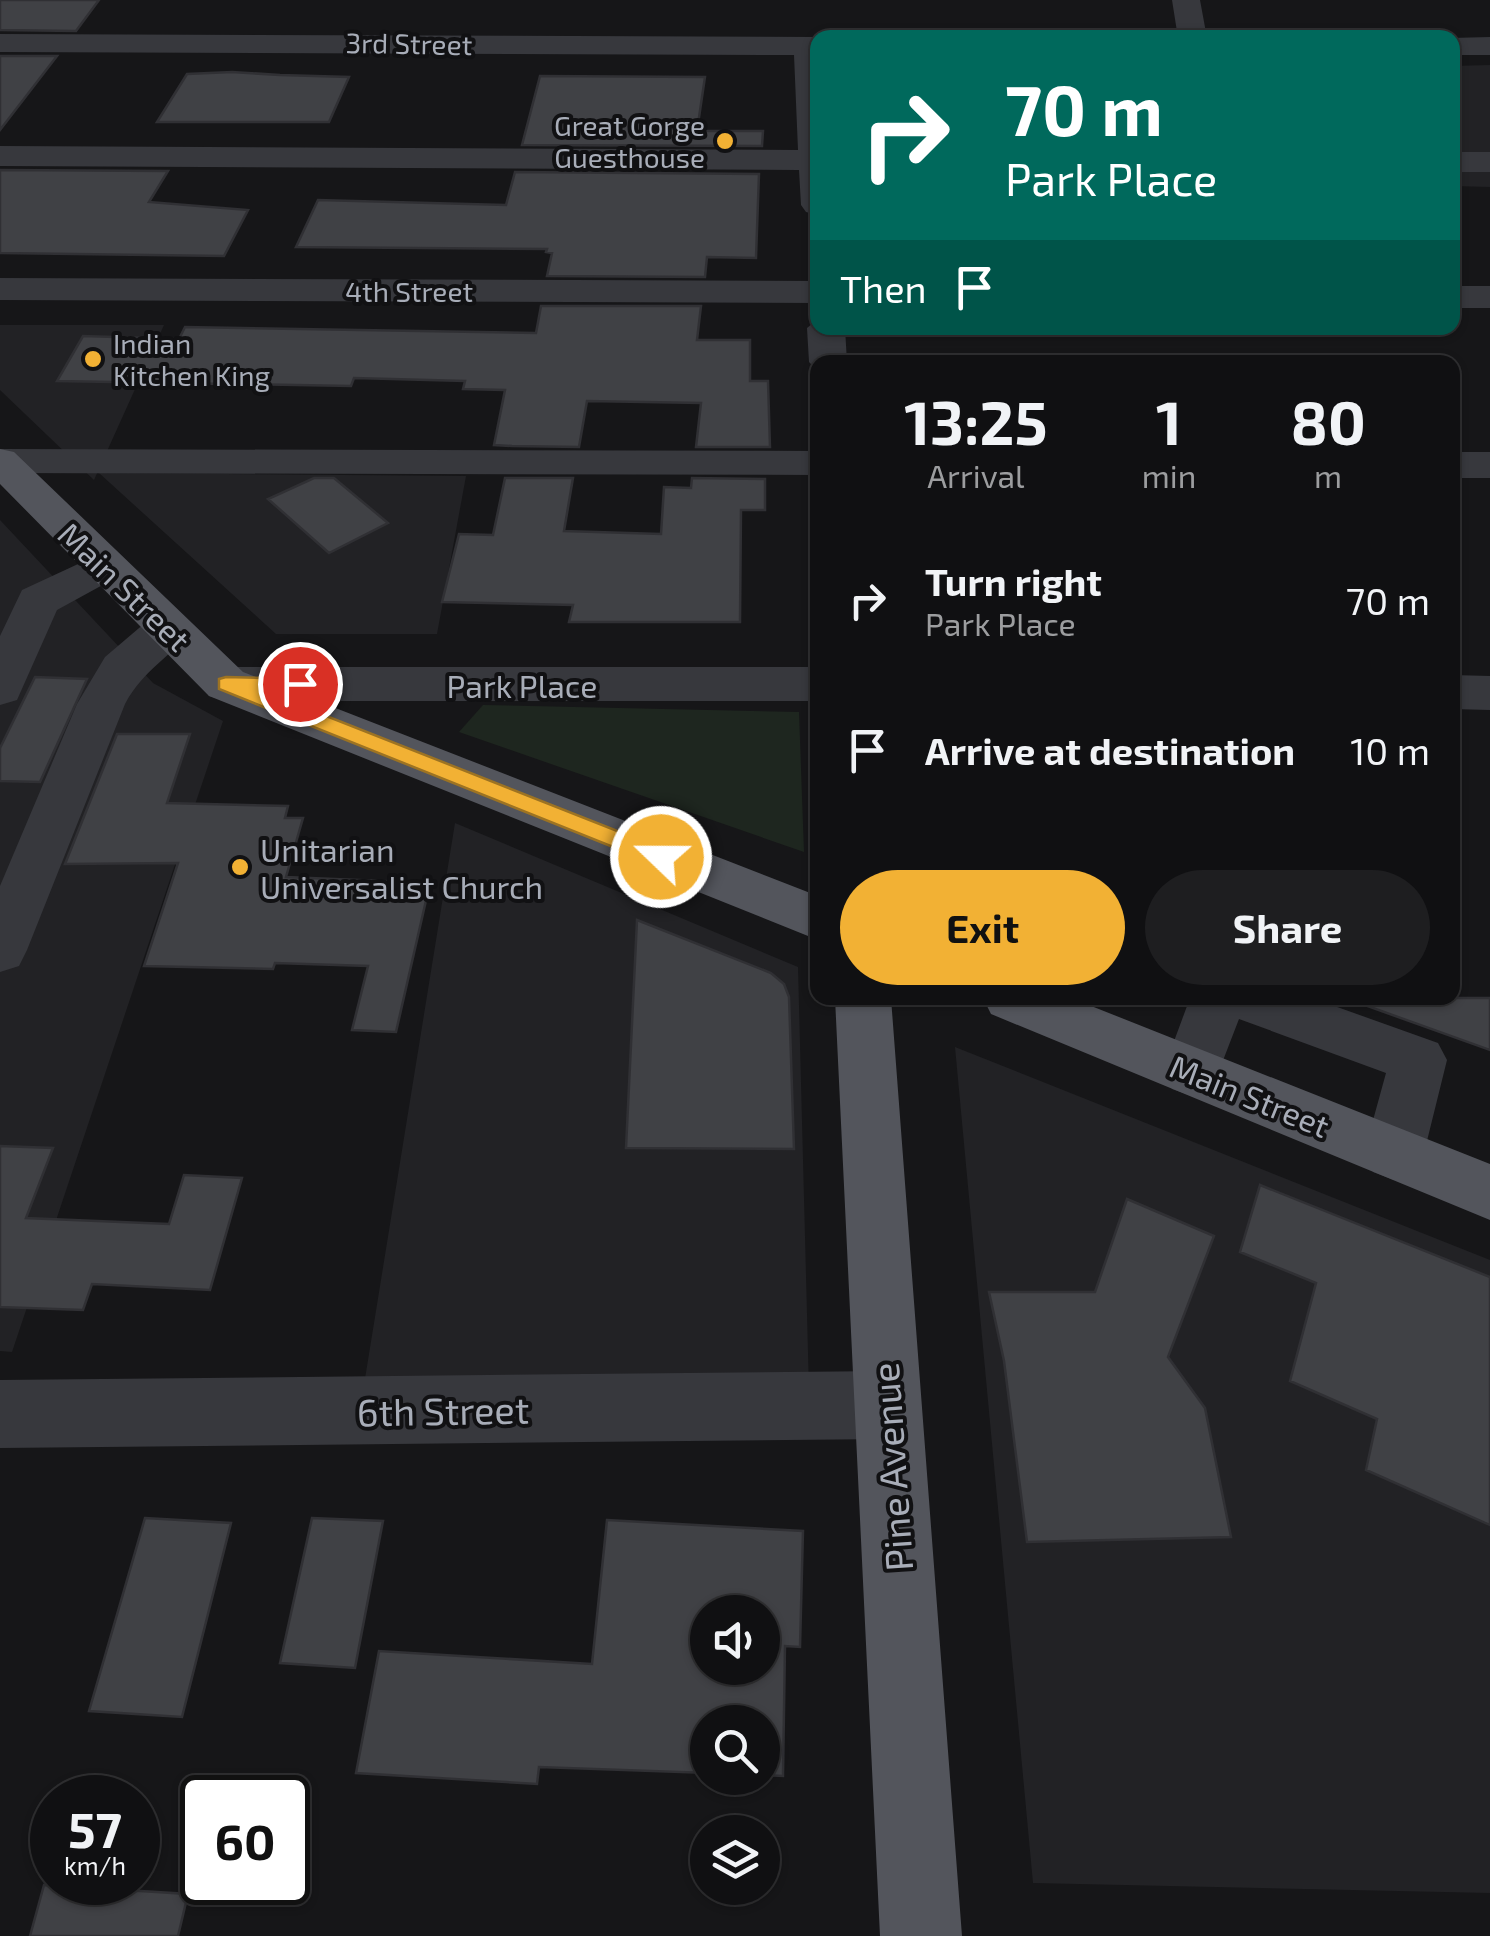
<!DOCTYPE html>
<html lang="en">
<head>
<meta charset="utf-8">
<style>
  body { margin:0; font-family:"Exo 2",sans-serif; background:#1e1e20; color:#f1f3f6; height:100vh; display:flex; flex-direction:column; font-size:38px; white-space:nowrap }
  * { box-sizing:border-box; margin:0 }
  p { font-size:32px; color:#9c9d9f }
  .icon { flex:none; width:55px; height:55px; fill:none; stroke:currentColor; stroke-width:2; stroke-linecap:round; stroke-linejoin:round }
  .map { position:relative; flex:1; overflow:hidden }
  .panel { position:absolute; left:810px; top:355px; width:650px; height:650px; display:flex; flex-direction:column; background:#101012; border-radius:20px; box-shadow:0 2px 8px #0004,0 0 0 2px #303032 }
  .panel>* { flex:none }
  .guide { position:absolute; left:810px; top:30px; width:650px; height:305px; border-radius:20px; box-shadow:0 2px 8px #0004,0 0 0 2px #303032; background:#00695c; color:#fff; overflow:hidden }
  .controls { position:absolute; left:690px; top:1595px; display:grid; gap:20px }
  .controls a { display:grid; place-items:center; width:90px; height:90px; border-radius:50%; background:#101012; box-shadow:0 2px 8px #0004,0 0 0 2px #303032; font-size:50px }
  .speed { position:absolute; left:30px; top:1775px; display:flex; gap:20px; font-size:50px; font-weight:700; text-align:center }
  .speed>* { display:grid; place-content:center; width:130px; height:130px; border-radius:50%; background:#101012; box-shadow:0 2px 8px #0004,0 0 0 2px #303032; line-height:1 }
  .speed small { font-size:25px; font-weight:400 }
  .speed .limit { border:5px solid #111; border-radius:15px; background:#fff; color:#111 }
  .pin { position:absolute; display:grid; place-items:center; width:85px; height:85px; color:#fff; margin:-42px; border:5px solid #fff; border-radius:50%; box-shadow:0 2px 10px #0007 }
  .me { position:absolute; width:110px; margin:-55px; rotate:292deg; stroke-linejoin:round; filter:drop-shadow(0 0 8px #0008) }
  .turn { display:flex; align-items:center; gap:35px; height:210px; padding:0 30px; font-size:45px }
  .turn .icon { width:130px; height:130px; stroke-width:2.5 }
  .turn b { display:block; font-size:70px; line-height:85px }
  .then { display:flex; align-items:center; height:95px; padding:0 30px; background:#0003; gap:20px; font-size:38px }
  .eta { display:flex; justify-content:space-evenly; align-items:center; height:170px; text-align:center }
  .eta b { font-size:60px; font-weight:700; line-height:70px }
  .button { display:flex; gap:20px; margin-top:auto; padding:20px 30px }
  .button a { flex:1; height:115px; border-radius:60px; background:#f2b134; color:#111; font-size:40px; font-weight:700; line-height:115px; text-align:center }
  .button a+a { background:#1e1e20; color:#f1f3f6 }
  ul { padding:0; list-style:none }
  li { display:flex; align-items:center; gap:30px; height:150px; padding:0 30px }
  li div { flex:1 }
  li b { display:block; font-size:38px }
  li em { font-style:normal }
  .map>svg:first-child { display:block }
  .built { fill:#222225 }
  .green { fill:#1e261f }
  .building { fill:#404145; stroke:#303034; stroke-width:2.5; fill-rule:evenodd }
  .lines { fill:none; stroke-linecap:round; stroke-linejoin:round }
  .minor { fill:#37383d; fill-rule:evenodd }
  .major { fill:#53555c; fill-rule:evenodd }
  .route { fill:#f2b134; stroke:#9d7322; stroke-width:2.5 }
  .poi-dot { fill:#f2b134; stroke:#111113; stroke-width:4 }
  .labels { text-anchor:middle; dominant-baseline:central; stroke-width:8; stroke-linejoin:round; paint-order:stroke }
  .far-street-label { font-size:28px; fill:#a8adb8; stroke:#111113 }
  .far-poi-label { font-size:28px; fill:#a8adb8; stroke:#111113; text-anchor:end }
  .street-label { font-size:32px; fill:#a8adb8; stroke:#111113 }
  .poi-label { font-size:32px; fill:#a8adb8; stroke:#111113; text-anchor:start }
  .near-street-label { font-size:38px; fill:#a8adb8; stroke:#111113 }
</style>
</head>
<body>
<div class="map">
<svg width="1490" height="1936" viewBox="0 0 1490 1936">
  <rect width="100%" height="100%" fill="#161618"/>
  <!-- built -->
  <path class="built" d="M1490 65V187L1453 186 1452 66Z
    M0 325H164L94 480 0 390Z
    M99 473 466 476 437 634H276Z
    M0 520 153 683 223 721 12 1352 0 1351Z
    M455 823 798 967 809 1391H363Z
    M955 1047 1490 1260V1893L1033 1883Z"/>
  <!-- green -->
  <path class="green" d="M483 705 799 712 804 852 459 732Z"/>
  <!-- building -->
  <path class="building" d="M0 0H99L76 31 0 30Z
    M0 56H57L0 130Z
    M232 72 280 75 349 77 329 122H157L187 74Z
    M540 76 705 77 697 131H763L762 146 522 145Z
    M0 170 168 171 149 202 248 210 224 256 0 253Z
    M515 172 759 174 756 258 707 257 705 277 547 276 552 253 546 252 547 249 296 247 318 200 506 205Z
    M541 306H701L697 340H750V381H768L770 447H696L701 403 587 401 579 447 512 446 494 445 505 390 463 389 465 381 354 378 351 386 57 381 83 336 179 339 185 327 536 333Z
    M314 478H334L388 523 329 553 268 499Z
    M505 478H573L564 531 661 534 664 487 691 488 692 478 765 479V510H741L740 622H569L573 605 442 602 459 534 493 535Z
    M35 677 87 679 40 782 0 781V748Z
    M117 734H190L167 803 288 806 285 818H303L286 877 430 883 396 1032 352 1030 368 966 275 963 273 969 144 966 178 863 65 864Z
    M637 920 771 973 784 984 789 997 794 1149 626 1148Z
    M1360 998H1490V1050L1359 1003Z
    M0 1146 53 1148 26 1218 169 1224 184 1175 242 1178 210 1290 92 1284 83 1310 0 1307Z
    M1260 1185 1490 1277V1525L1366 1470 1377 1419 1290 1381 1316 1283 1240 1252Z
    M1127 1199 1214 1236 1168 1357 1205 1408 1231 1537 1027 1542 1004 1361 989 1292H1095Z
    M145 1518 231 1523 182 1717 89 1711Z
    M312 1518 383 1521 355 1668 280 1663Z
    M607 1520 803 1531 800 1647 785 1646 783 1776 762 1775V1722H708V1773L539 1767 537 1784 356 1773 379 1651 592 1664ZM708 1612H762V1668H708Z
    M44 1885 188 1894 178 1936H30Z"/>
  <g class="lines">
    <!-- minor -->
    <path class="minor" d="M1172 0H1200L1207 38H1178Z
      M0 34 818 37V215L806 212 801 205 799 170 0 166V146L798 150 794 55 0 52Z
      M1490 37V55H1452L1451 38Z
      M1452 152H1490V172H1452Z
      M0 278 818 281V303L0 300Z
      M1452 286H1490V308H1452Z
      M818 319V328H845L847 362H818V371L809 362 807 328Z
      M0 449 818 451V475L0 473Z
      M1452 452H1490V478H1452Z
      M104 552 119 556 126 566 119 576 57 610 17 700 0 705V636L22 590Z
      M168 613 184 617 191 628C172 658 144 668 125 704L27 950 19 966 0 972V886L77 704 105 657 152 617Z
      M226 667H818V701H226L209 696 202 684 209 672Z
      M1452 675 1490 676V710L1452 709Z
      M1190 998H1312L1438 1043 1447 1060 1424 1153 1415 1172 1394 1180 1373 1172 1364 1153 1386 1073 1239 1019 1212 1089 1192 1096 1172 1089 1163 1071Z
      M887 1371 911 1381 921 1405 911 1429 887 1439 0 1448V1380Z"/>
    <!-- major -->
    <path class="major" d="M0 449 14 452 243 672 818 896V940L209 696 0 484Z
      M835 998H891L962 1936H880Z
      M983 998H1071L1490 1164V1220L991 1014Z"/>
  </g>
  <!-- route -->
  <path class="route" d="M226 677 307 679 310 684 300 691H263L668 851 671 857 661 865 653 863 219 689V679Z"/>
  <!-- markers -->
  <g class="poi-dot">
    <circle cx="725" cy="141" r="10"/>
    <circle cx="93" cy="359" r="10"/>
    <circle cx="240" cy="867" r="10"/>
  </g>
  <g class="labels">
    <!-- far-street labels -->
    <g class="far-street-label">
      <text transform="translate(409 43) rotate(1)">3rd Street</text>
      <text x="409" y="291">4th Street</text>
    </g>
    <!-- far-poi labels -->
    <g class="far-poi-label">
      <text x="705" y="125">Great Gorge<tspan x="705" dy="32">Guesthouse</tspan></text>
      <text x="113" y="343" text-anchor="start">Indian<tspan x="113" dy="32">Kitchen King</tspan></text>
    </g>
    <!-- street labels -->
    <g class="street-label">
      <text transform="translate(125 586) rotate(44)">Main Street</text>
      <text x="522" y="685">Park Place</text>
      <text transform="translate(1250 1095) rotate(22)">Main Street</text>
    </g>
    <!-- poi labels -->
    <g class="poi-label">
      <text x="260" y="849">Unitarian<tspan x="260" dy="37">Universalist Church</tspan></text>
    </g>
    <!-- near-street labels -->
    <g class="near-street-label">
      <text transform="translate(443 1410) rotate(-1)">6th Street</text>
      <text transform="translate(891 1467) rotate(-94)">Pine Avenue</text>
    </g>
  </g>
</svg>
<div class="controls">
<a><svg class="icon" aria-label="sound" viewBox="0 0 24 24"><path d="M4 9h4l5-4v14l-5-4H4zM17 9q2 3 0 6"/></svg></a>
<a><svg class="icon" aria-label="search" viewBox="0 0 24 24"><circle cx="10" cy="10" r="6"/><path d="M15 15l6 6"/></svg></a>
<a><svg class="icon" aria-label="layers" viewBox="0 0 24 24"><path d="M12 4l9 5-9 5-9-5zM3 14l9 5 9-5"/></svg></a>
</div>
<div class="speed"><div>57<small>km/h</small></div><div class="limit">60</div></div>
<div class="pin" style="left:300px;top:684px;background:#d93025"><svg class="icon" aria-label="arrive" viewBox="0 0 24 24"><path d="M6 21V4h12l-3 4 3 4H6"/></svg></div>
<svg class="me" style="left:661px;top:857px" viewBox="-20 -20 40 40"><circle r="17" fill="#f2b134" stroke="#fff" stroke-width="3"/><path d="M0-11L8 9 0 5-8 9z" fill="#fff"/></svg>
<div class="guide">
<div class="turn"><svg class="icon" aria-label="right" viewBox="0 0 24 24"><path d="M7 20v-9h11M14 6l5 5-5 5"/></svg><div><b>70 m</b>Park Place</div></div>
<div class="then">Then<svg class="icon" aria-label="arrive" viewBox="0 0 24 24"><path d="M6 21V4h12l-3 4 3 4H6"/></svg></div>
</div>
<section class="panel">
<div class="eta">
<div><b>13:25</b><p>Arrival</p></div>
<div><b>1</b><p>min</p></div>
<div><b>80</b><p>m</p></div>
</div>
<ul>
<li><svg class="icon" aria-label="right" viewBox="0 0 24 24"><path d="M7 20v-9h11M14 6l5 5-5 5"/></svg><div><b>Turn right</b><p>Park Place</p></div><em>70 m</em></li>
<li><svg class="icon" aria-label="arrive" viewBox="0 0 24 24"><path d="M6 21V4h12l-3 4 3 4H6"/></svg><div><b>Arrive at destination</b></div><em>10 m</em></li>
</ul>
<div class="button"><a>Exit</a><a>Share</a></div>
</section>
</div>
</body>
</html>
